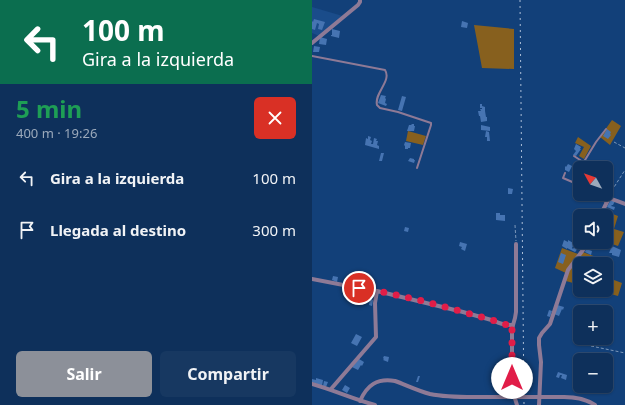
<!DOCTYPE html>
<html lang="es">
<head>
<meta charset="utf-8">
<style>
  body { margin:0; font-family:"Noto Sans",sans-serif; background:#173861; color:#f1f3f6; height:100vh; display:flex; flex-direction:column; font-size:15px; white-space:nowrap }
  * { box-sizing:border-box; margin:0 }
  p { font-size:13px; color:#9ba9bb }
  .icon { flex:none; width:22px; height:22px; fill:none; stroke:currentColor; stroke-width:2; stroke-linecap:round; stroke-linejoin:round }
  .map { position:relative; flex:1; overflow:hidden }
  .side { display:flex; flex-direction:column; background:#0e305b; width:312px }
  .side>* { flex:none }
  .guide { background:#0b6e4f; color:#fff; overflow:hidden }
  .needle { width:26px; rotate:310deg }
  .controls { position:absolute; left:261px; top:161px; display:grid; gap:8px }
  .controls a { display:grid; place-items:center; width:40px; height:40px; border-radius:6px; background:#0e305b; box-shadow:0 1px 3px #0004,0 0 0 1px #2e4b71; font-size:20px }
  .pin { position:absolute; display:grid; place-items:center; width:34px; height:34px; color:#fff; margin:-17px; border:2px solid #fff; border-radius:50%; box-shadow:0 1px 4px #0007 }
  .me { position:absolute; width:44px; margin:-22px; rotate:0deg; stroke-linejoin:round; filter:drop-shadow(0 0 3px #0008) }
  .turn { display:flex; align-items:center; gap:14px; height:84px; padding:0 16px; font-size:18px }
  .turn .icon { width:52px; height:52px; stroke-width:2.5 }
  .turn b { display:block; font-size:28px; line-height:34px }
  .round { display:grid; place-items:center; flex:none; width:42px; height:42px; border-radius:6px; background:#173861 }
  .headline { display:flex; align-items:center; justify-content:space-between; height:68px; padding:0 16px }
  h1 { font-size:24px; font-weight:700; line-height:30px; color:#1e9e55 }
  .button { display:flex; gap:8px; margin-top:auto; padding:8px 16px }
  .button a { flex:1; height:46px; border-radius:6px; background:#8c9099; color:#fff; font-size:16px; font-weight:700; line-height:46px; text-align:center }
  .button a+a { background:#173861; color:#f1f3f6 }
  ul { padding:0; list-style:none }
  li { display:flex; align-items:center; gap:12px; height:52px; padding:0 16px }
  li div { flex:1 }
  li b { display:block; font-size:15px }
  li em { font-style:normal }
  main { display:flex; flex:1; min-height:0 }
  .map>svg:first-child { display:block }
  .built { fill:#1a4c8a }
  .green { fill:#87601e }
  .building { fill:#4674b2 }
  .lines { fill:none; stroke-linecap:round; stroke-linejoin:round }
  .path { stroke:#7b97ba; stroke-width:1; stroke-dasharray:3 2; stroke-linecap:butt }
  .service { stroke:#8e7a96; stroke-width:2 }
  .minor { stroke:#8e7a96; stroke-width:4 }
  .rail { stroke:#acbfd8; stroke-width:1; stroke-dasharray:2 4; stroke-linecap:butt }
  .minor-bridge { stroke:#8e7a96; stroke-width:4 }
  .route { stroke:#e11d48; stroke-width:7; stroke-dasharray:0 12.6 }
</style>
</head>
<body>
<main>
<section class="side">
<div class="guide">
<div class="turn"><svg class="icon" aria-label="left" viewBox="0 0 24 24"><path d="M17 20v-9H6M10 6l-5 5 5 5"/></svg><div><b>100 m</b>Gira a la izquierda</div></div>
</div>
<div class="headline"><div><h1>5 min</h1><p>400 m · 19:26</p></div><a class="round" style="background:#d93025;color:#fff"><svg class="icon" aria-label="close" viewBox="0 0 24 24"><path d="M6 6l12 12M18 6L6 18"/></svg></a></div>
<ul>
<li><svg class="icon" aria-label="left" viewBox="0 0 24 24"><path d="M17 20v-9H6M10 6l-5 5 5 5"/></svg><div><b>Gira a la izquierda</b></div><em>100 m</em></li>
<li><svg class="icon" aria-label="arrive" viewBox="0 0 24 24"><path d="M6 21V4h12l-3 4 3 4H6"/></svg><div><b>Llegada al destino</b></div><em>300 m</em></li>
</ul>
<div class="button"><a>Salir</a><a>Compartir</a></div>
</section>
<div class="map">
<svg width="313" height="405" viewBox="0 0 313 405">
  <rect width="100%" height="100%" fill="#124079"/>
  <!-- built -->
  <path class="built" d="M0 7 34 17 10 37 0 33Z"/>
  <!-- green -->
  <path class="green" d="M162 25 202 29V69L170 68Z
    M300 120 309 126 298 145 288 137Z
    M96 131 114 136 111 145 94 141Z
    M266 137 279 146 272 159 267 156 272 147 263 143Z
    M293 211 306 216 302 229 312 232 306 246 294 242V216H290Z
    M250 248 266 254 268 251 287 258 285 264H268V285L254 281 256 274 243 268Z
    M294 277 310 283 306 296 284 290H294Z"/>
  <!-- building -->
  <path class="building" d="M2 19 13 22 10 30 6 29 7 24 5 23 3 30 0 29V21L1 22Z
    M150 21 156 23 155 28 149 27Z
    M20 29 28 31 27 38 19 36V35H20Z
    M8 37 15 39 14 45 7 44Z
    M2 46 8 47 7 52H1Z
    M69 95 74 96 73 98 74 99 73 103 75 104 74 106 66 103Z
    M90 96 94 97 90 111 86 110Z
    M168 104H170V106L173 107V111L174 117H175V121L169 122 168 116H167L166 111H169L168 109H170V108H168Z
    M100 124H102V126H103L102 131H95L97 125H99Z
    M169 125 178 127V131L169 130Z
    M295 129 299 132 298 134 299 135 296 139 291 136Z
    M174 131 177 132 178 141H175V137H173Z
    M56 136 59 137 58 140 60 141 59 144H61L62 138 65 139 64 141H66L65 145 67 146V149L53 145 54 138 56 139Z
    M93 142 99 143 98 148H96V149H93V146L92 145Z
    M264 144 269 147 268 149H269L264 156 261 155 264 151 262 149Z
    M69 153H72L70 161H67Z
    M98 158 102 159V160H103L102 163 96 161Z
    M256 164 260 166 257 172 253 170V166L254 167Z
    M196 188 201 189 200 194H196Z
    M299 199 303 201 301 205H300L299 206 303 207 302 210 295 207Z
    M184 213H188V215H193V221L184 220Z
    M93 227 97 228 96 232 92 231Z
    M252 240 256 242V240L263 244 262 246H259H261L260 248 261 249 263 246 266 247 264 251 263 252 255 248V249L250 246Z
    M148 242 155 244 153 251 149 249 150 247 147 246Z
    M300 246 309 250 307 257 300 255V253H297Z
    M274 249 280 251 279 255 273 252Z
    M249 253 254 255 251 264 246 262Z
    M21 276 26 277 25 282 20 280Z
    M265 277 268 278V284L263 282Z
    M41 281H45L44 286 37 285V283H40Z
    M294 282 298 283 296 288H294Z
    M58 299 61 300 60 306 57 305Z
    M245 305 252 307 251 310 250 309 247 316 242 314Z
    M237 310 240 311 238 317 235 316Z
    M44 334 50 337 45 346 39 343Z
    M272 338H279L278 343 276 342V344L271 343Z
    M72 356 77 357 76 362 71 360 72 359 71 358Z
    M47 359 52 362 50 366 49 365 46 370 40 367Z
    M246 372 255 375 254 380 249 378 250 375H248L247 378 244 377Z
    M106 376H108L106 382H104Z
    M4 378 11 380 10 386 0 382V379L4 380Z
    M12 381 16 382 14 387 11 386Z
    M33 385 38 388 35 393 30 390Z"/>
  <g class="lines">
    <!-- path -->
    <path class="path" d="M302 142 313 148
      M297 195 313 170
      M203 225 204 241
      M279 346 313 353"/>
    <!-- service -->
    <path class="service" d="M0 56 73 70C80 81 62 93 65 105L68 108 86 112 119 123V125L105 168
      M262 156 271 162
      M253 173 251 178 265 184
      M268 186 262 181V178L284 142 294 129
      M280 194 295 203"/>
    <!-- minor -->
    <path class="minor" d="M0 43 46 5 48 2V0
      M288 216 297 198 313 204
      M0 279 47 288 65 291 63 303 64 337 19 389
      M65 291 151 312 183 321C188 324 195 325 201 325L203 318 204 312V244
      M201 325 200 330V389L205 405
      M0 384C21 390 41 399 63 405
      M252 397C263 397 274 399 283 405
      M48 401C55 385 65 378 83 381 94 385 106 391 118 394 137 398 157 397 177 397
      M227 405 229 362 227 345V338L230 333 238 324 256 270 271 250 275 242"/>
    <!-- rail -->
    <path class="rail" d="M208 0 212 405"/>
    <!-- minor-bridge -->
    <path class="minor-bridge" d="M177 397H252"/>
  </g>
  <g class="lines">
    <!-- route -->
    <path class="route" d="M47 288C93 295 138 308 183 321 188 324 195 325 201 325L200 330V378"/>
  </g>
</svg>
<div class="controls">
<a><svg class="needle" viewBox="-14 -14 28 28"><path d="M0-13l5 13h-10z" fill="#e53935"/><path d="M0 13l5-13h-10z" fill="#9ba9bb"/></svg></a>
<a><svg class="icon" aria-label="sound" viewBox="0 0 24 24"><path d="M4 9h4l5-4v14l-5-4H4zM17 9q2 3 0 6"/></svg></a>
<a><svg class="icon" aria-label="layers" viewBox="0 0 24 24"><path d="M12 4l9 5-9 5-9-5zM3 14l9 5 9-5"/></svg></a>
<a>+</a>
<a>−</a>
</div>
<div class="pin" style="left:47px;top:288px;background:#d93025"><svg class="icon" aria-label="arrive" viewBox="0 0 24 24"><path d="M6 21V4h12l-3 4 3 4H6"/></svg></div>
<svg class="me" style="left:200px;top:378px" viewBox="-20 -20 40 40"><circle r="19" fill="#fff"/><path d="M0-13L10 11 0 6-10 11z" fill="#e11d48"/></svg>
</div>
</main>
</body>
</html>
